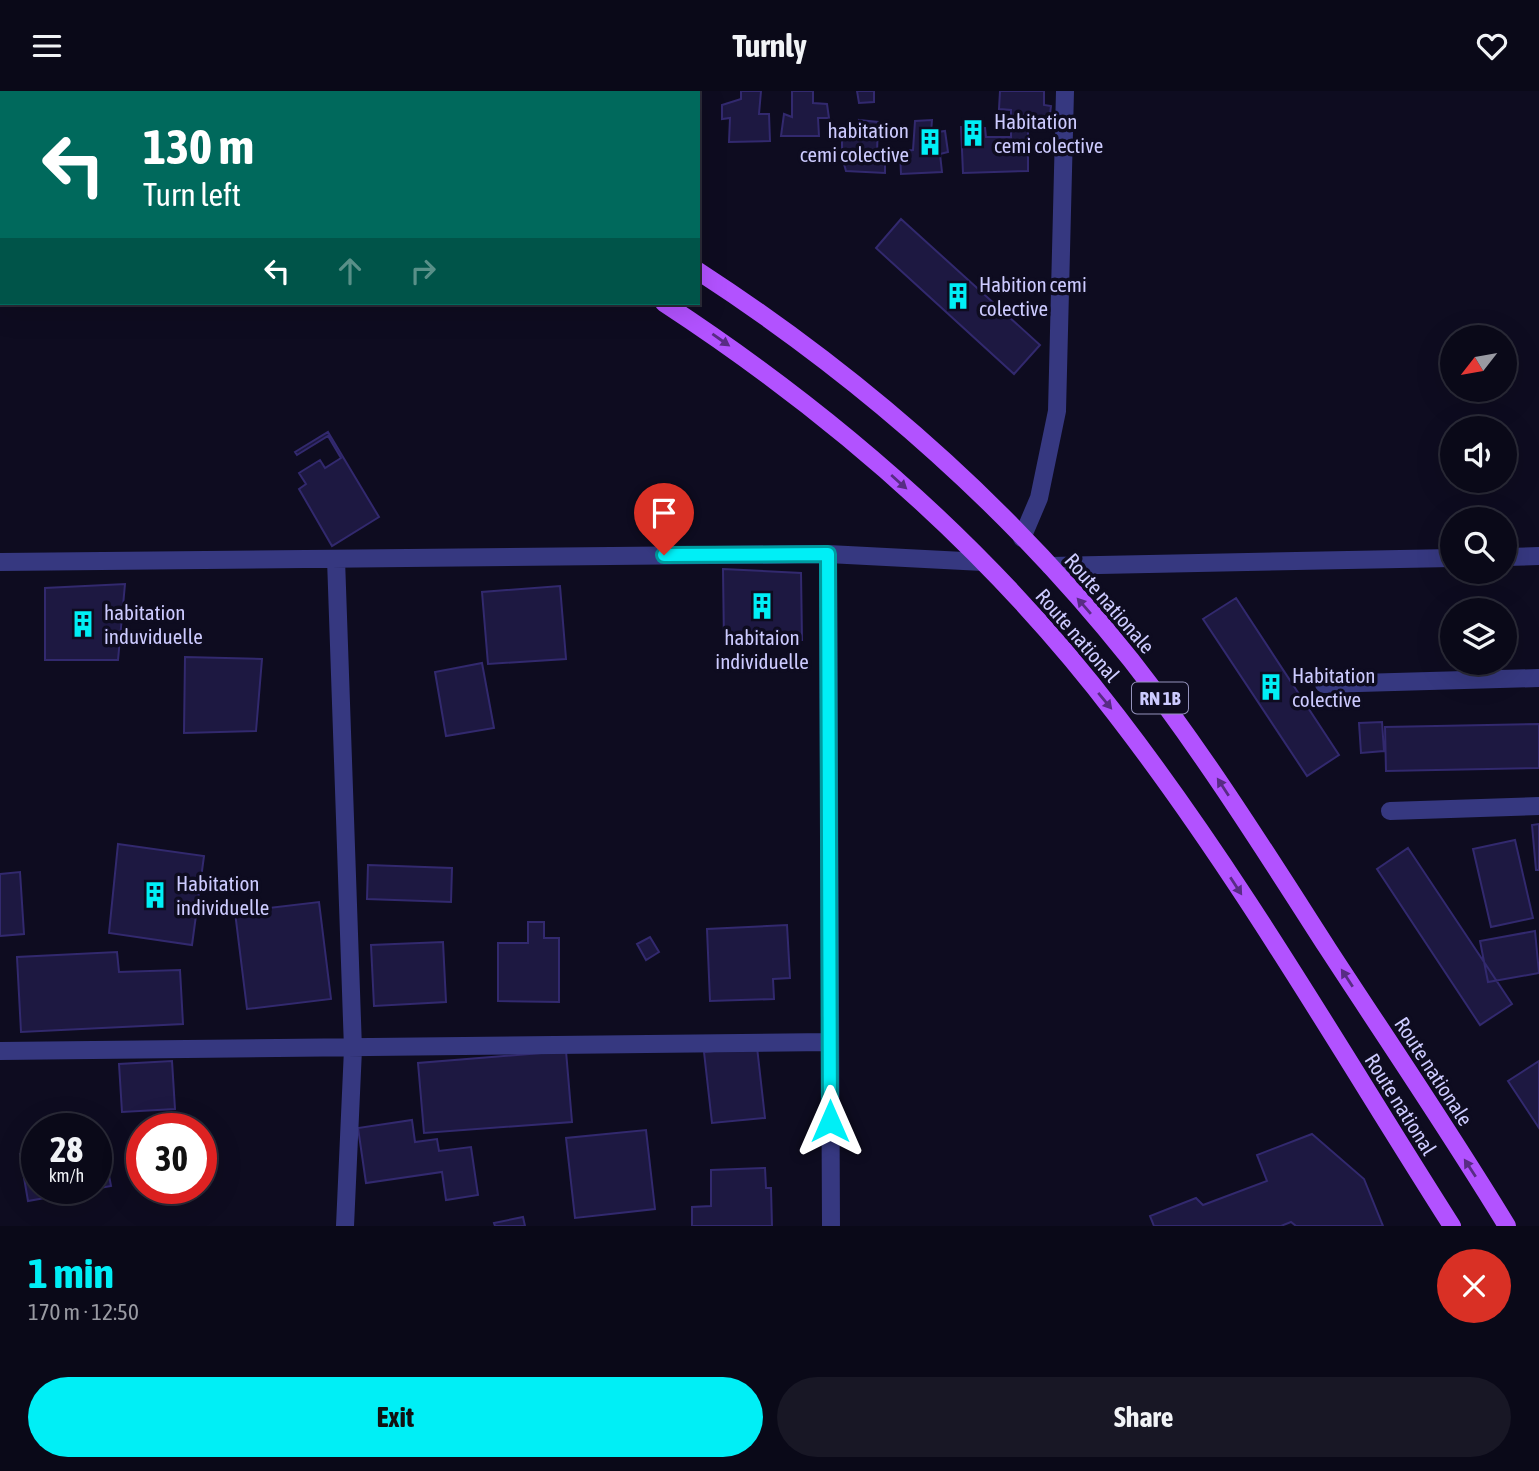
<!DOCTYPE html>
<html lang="en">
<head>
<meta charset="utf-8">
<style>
  body { margin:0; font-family:"Asap Condensed",sans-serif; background:#181725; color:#f1f3f6; height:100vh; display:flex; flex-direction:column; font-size:26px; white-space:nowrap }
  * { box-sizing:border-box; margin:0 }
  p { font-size:23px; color:#999aa2 }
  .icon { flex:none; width:38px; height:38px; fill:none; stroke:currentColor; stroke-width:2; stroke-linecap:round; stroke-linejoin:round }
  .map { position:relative; height:1135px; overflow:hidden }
  .panel { display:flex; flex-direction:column; background:#0a0918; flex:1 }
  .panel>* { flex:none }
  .hud { position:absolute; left:0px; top:0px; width:700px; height:214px; box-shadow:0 7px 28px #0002,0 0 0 2px #2a2a37; background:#00695c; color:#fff; overflow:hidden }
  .needle { width:46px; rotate:239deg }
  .controls { position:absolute; left:1440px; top:234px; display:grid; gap:14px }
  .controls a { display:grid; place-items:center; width:77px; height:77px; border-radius:50%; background:#0a0918; box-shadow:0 7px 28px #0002,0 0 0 2px #2a2a37; font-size:35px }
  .speed { position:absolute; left:21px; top:1022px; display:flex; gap:14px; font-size:35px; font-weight:700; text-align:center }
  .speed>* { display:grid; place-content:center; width:91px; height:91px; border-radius:50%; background:#0a0918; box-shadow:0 7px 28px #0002,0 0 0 2px #2a2a37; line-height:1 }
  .speed small { font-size:18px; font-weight:400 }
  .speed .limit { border:10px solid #d22; background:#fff; color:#111 }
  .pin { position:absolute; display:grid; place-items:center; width:60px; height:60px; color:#fff; margin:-72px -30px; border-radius:50% 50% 50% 0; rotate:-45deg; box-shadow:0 0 7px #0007 }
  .pin .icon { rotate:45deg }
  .me { position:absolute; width:77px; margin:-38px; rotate:0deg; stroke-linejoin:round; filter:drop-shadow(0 0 5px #0008) }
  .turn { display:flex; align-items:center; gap:24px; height:147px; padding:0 28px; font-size:32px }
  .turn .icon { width:91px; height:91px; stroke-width:2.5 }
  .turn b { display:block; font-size:49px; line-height:60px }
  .lanes { display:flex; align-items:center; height:66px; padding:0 28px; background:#0003; justify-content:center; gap:35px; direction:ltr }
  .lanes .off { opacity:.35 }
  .round { display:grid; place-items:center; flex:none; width:74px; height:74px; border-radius:37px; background:#181725 }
  .head { display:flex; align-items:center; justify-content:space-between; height:119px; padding:0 28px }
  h1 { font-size:42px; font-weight:700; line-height:52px; color:#00eff6 }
  .button { display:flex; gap:14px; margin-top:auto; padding:14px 28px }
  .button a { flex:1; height:80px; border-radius:42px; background:#00eff6; color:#111; font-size:28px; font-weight:700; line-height:80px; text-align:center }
  .button a+a { background:#181725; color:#f1f3f6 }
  header { display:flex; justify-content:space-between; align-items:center; height:91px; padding:0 28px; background:#0a0918; font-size:32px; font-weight:700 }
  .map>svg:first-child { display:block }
  .building { fill:#1d1841; stroke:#32296e; stroke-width:2 }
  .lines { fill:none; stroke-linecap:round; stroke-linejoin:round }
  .minor { stroke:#363880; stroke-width:18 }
  .major { stroke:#b252ff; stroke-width:18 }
  .oneway { fill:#582c84 }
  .route-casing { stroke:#009ba0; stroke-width:18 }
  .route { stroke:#00eff6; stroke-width:12 }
  .labels { text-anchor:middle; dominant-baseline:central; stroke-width:7; stroke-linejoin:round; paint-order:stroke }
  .shield { fill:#0e0c20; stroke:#9492bc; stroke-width:2 }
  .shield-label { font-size:19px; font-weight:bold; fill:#cdcbff }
  .poi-label { font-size:21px; fill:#cdcbff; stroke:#0e0c20; text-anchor:start }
  .street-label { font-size:21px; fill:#cdcbff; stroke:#0e0c20 }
</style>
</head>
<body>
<header><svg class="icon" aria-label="menu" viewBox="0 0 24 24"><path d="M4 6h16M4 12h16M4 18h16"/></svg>Turnly<svg class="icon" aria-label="heart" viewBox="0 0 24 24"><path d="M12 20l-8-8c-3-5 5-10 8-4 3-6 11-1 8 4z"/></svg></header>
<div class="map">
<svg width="1539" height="1135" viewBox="0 0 1539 1135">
  <rect width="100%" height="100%" fill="#0e0c20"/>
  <!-- building -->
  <path class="building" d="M741 0H761L759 23H769L770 50 729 51 730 27 722 28V14L741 8Z
    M792 0H813V12L827 13 829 27H818L819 45H781L784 23 792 26Z
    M857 0H874V11L859 12Z
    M1000 0H1044V14L1051 15 1048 39 1028 35V80L963 82 961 36 985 37 986 46H1011V19L999 18Z
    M859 29 878 31 877 62 885 65V82L846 80 842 66V44H862Z
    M932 29 931 42 945 40 948 61 940 63 942 81 901 83 900 60 913 59 915 30Z
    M901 128 1040 254 1014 283 876 157Z
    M328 341 379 426 332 455 299 398 306 393 299 382 320 369 325 377 341 367 328 345 297 364 295 361Z
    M723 478 801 482 802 549 724 552Z
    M125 493 118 569H45V497Z
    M560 495 566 568 488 573 482 501Z
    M1236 507 1339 664 1307 685 1203 528Z
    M185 566 262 568 256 640 184 642Z
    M482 572 494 637 446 645 435 581Z
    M1382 631 1384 660 1361 662 1359 632Z
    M1539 633V677L1386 680 1385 636Z
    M1539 733V779H1536L1532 734Z
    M1515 749 1533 827 1491 836 1473 758Z
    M118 753 204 765 192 854 109 842Z
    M1408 757 1512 913 1480 934 1377 778Z
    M368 774 452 777 451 811 367 808Z
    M20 781 24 843 0 845V783Z
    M319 811 331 908 247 918 235 821Z
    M528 831H544V847H559V911L498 910V852H528Z
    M787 834 790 887 773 888 774 908 710 910 707 838Z
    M1535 840 1539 882 1488 891 1480 850Z
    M650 846 659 861 646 869 637 853Z
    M443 851 446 911 374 915 371 854Z
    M117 861 119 881 180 879 183 933 21 941 17 866Z
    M757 956 765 1027 712 1032 704 961Z
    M566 960 572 1031 424 1042 418 972Z
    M172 970 175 1018 122 1021 119 973Z
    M1539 970V1037L1508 990Z
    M412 1029 415 1051 437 1048 439 1060 471 1056 478 1104 446 1109 442 1081 366 1092 358 1037Z
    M646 1039 655 1118 575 1127 566 1047Z
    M1312 1043 1364 1088 1383 1135H1296L1291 1131 1281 1135H1154L1150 1125 1196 1107 1203 1114 1267 1090 1257 1064Z
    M102 1048 111 1095 28 1110 20 1063 37 1060V1097H96V1049Z
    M765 1077 766 1097H771L772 1135H692V1116L711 1115V1079Z
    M523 1126 525 1135H495L494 1132Z"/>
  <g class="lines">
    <!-- minor -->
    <path class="minor" d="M552 2V0
      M1022 447 1039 407 1057 320 1065 0
      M828 463 831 1135
      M1505 466 1539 465
      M336 468 353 958 345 1135
      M0 471 828 463 983 471
      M1050 475 1452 467
      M1324 593 1539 587
      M1390 720 1539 715
      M0 960 830 951"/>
    <!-- major -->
    <path class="major" d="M209 0 214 2
      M340 0 344 2
      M698 180C861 286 1010 417 1131 569 1203 661 1265 760 1328 858 1388 950 1450 1041 1507 1135
      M664 212C835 324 993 462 1117 625 1241 786 1343 964 1452 1135"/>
  </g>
  <!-- one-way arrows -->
  <defs><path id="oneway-solid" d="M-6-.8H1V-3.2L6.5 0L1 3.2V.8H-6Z" transform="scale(1.75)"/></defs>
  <g class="oneway">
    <use href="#oneway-solid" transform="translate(721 249) rotate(35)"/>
    <use href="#oneway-solid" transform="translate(899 391) rotate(42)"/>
    <use href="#oneway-solid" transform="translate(1084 515) rotate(-131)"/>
    <use href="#oneway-solid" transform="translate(1105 610) rotate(50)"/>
    <use href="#oneway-solid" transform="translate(1223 696) rotate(-123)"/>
    <use href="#oneway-solid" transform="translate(1236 795) rotate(57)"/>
    <use href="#oneway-solid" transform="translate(1347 887) rotate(-123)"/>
    <use href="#oneway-solid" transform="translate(1470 1077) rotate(-123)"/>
  </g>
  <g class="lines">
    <defs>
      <path id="route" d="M664 464 828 463 830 1030"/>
    </defs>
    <!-- route casing -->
    <use href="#route" class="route-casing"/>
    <!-- route -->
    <use href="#route" class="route"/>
  </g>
  <!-- icons -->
  <defs>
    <symbol id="building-bare" viewBox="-9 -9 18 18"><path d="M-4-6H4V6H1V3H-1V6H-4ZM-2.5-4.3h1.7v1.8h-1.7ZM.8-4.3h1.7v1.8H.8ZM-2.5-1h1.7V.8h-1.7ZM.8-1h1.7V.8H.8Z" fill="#00eff6" stroke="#0e0c20" stroke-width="2.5" paint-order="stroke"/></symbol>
  </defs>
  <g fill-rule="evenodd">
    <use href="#building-bare" x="954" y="23" width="38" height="38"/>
    <use href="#building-bare" x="911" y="32" width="38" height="38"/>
    <use href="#building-bare" x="939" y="186" width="38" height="38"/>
    <use href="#building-bare" x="743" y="496" width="38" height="38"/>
    <use href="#building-bare" x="64" y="514" width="38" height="38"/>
    <use href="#building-bare" x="1252" y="577" width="38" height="38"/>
    <use href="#building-bare" x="136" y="785" width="38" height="38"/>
  </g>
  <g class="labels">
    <!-- shield labels -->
    <rect class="shield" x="1132" y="591.5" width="56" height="31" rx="5"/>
    <g class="shield-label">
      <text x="1160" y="607">RN 1B</text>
    </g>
    <!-- poi labels -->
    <g class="poi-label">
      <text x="994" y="30">Habitation<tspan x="994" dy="24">cemi colective</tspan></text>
      <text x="909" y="39" text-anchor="end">habitation<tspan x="909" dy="24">cemi colective</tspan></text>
      <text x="979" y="193">Habition cemi<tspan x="979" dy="24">colective</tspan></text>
      <text x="104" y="521">habitation<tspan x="104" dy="24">induviduelle</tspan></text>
      <text x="762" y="546" text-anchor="middle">habitaion<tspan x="762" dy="24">individuelle</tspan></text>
      <text x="1292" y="584">Habitation<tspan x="1292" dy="24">colective</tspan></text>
      <text x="176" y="792">Habitation<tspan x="176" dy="24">individuelle</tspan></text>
    </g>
    <!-- street labels -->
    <g class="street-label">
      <text transform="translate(1110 512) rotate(49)">Route nationale</text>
      <text transform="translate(1078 544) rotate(49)">Route national</text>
      <text transform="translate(1434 980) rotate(57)">Route nationale</text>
      <text transform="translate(1401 1013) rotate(58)">Route national</text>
    </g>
  </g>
</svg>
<div class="controls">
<a><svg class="needle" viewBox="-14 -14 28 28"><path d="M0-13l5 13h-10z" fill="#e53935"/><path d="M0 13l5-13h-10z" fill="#999aa2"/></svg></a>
<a><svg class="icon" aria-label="sound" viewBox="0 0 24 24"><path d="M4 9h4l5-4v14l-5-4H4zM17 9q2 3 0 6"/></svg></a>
<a><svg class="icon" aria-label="search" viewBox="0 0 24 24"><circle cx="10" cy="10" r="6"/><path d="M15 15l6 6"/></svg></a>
<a><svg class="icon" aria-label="layers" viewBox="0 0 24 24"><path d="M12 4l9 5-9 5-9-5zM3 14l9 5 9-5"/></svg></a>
</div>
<div class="speed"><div>28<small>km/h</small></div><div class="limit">30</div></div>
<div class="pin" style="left:664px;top:464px;background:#d93025"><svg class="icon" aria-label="arrive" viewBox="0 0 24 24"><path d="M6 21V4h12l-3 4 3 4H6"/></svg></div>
<svg class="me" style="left:830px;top:1030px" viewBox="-20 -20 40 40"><path d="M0-17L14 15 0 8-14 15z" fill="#00eff6" stroke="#fff" stroke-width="4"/></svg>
<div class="hud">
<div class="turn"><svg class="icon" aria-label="left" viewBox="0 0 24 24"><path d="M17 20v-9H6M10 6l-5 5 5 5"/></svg><div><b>130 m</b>Turn left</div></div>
<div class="lanes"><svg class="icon" aria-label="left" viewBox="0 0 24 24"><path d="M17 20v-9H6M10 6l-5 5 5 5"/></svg><svg class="icon off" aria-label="ahead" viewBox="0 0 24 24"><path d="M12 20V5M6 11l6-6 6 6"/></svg><svg class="icon off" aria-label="right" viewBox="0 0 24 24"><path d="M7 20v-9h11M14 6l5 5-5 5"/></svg></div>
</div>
</div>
<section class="panel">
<div class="head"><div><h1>1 min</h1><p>170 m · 12:50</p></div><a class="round" style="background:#d93025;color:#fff"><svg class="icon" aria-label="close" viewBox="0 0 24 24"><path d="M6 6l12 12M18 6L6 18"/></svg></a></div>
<div class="button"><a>Exit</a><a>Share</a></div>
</section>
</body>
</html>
